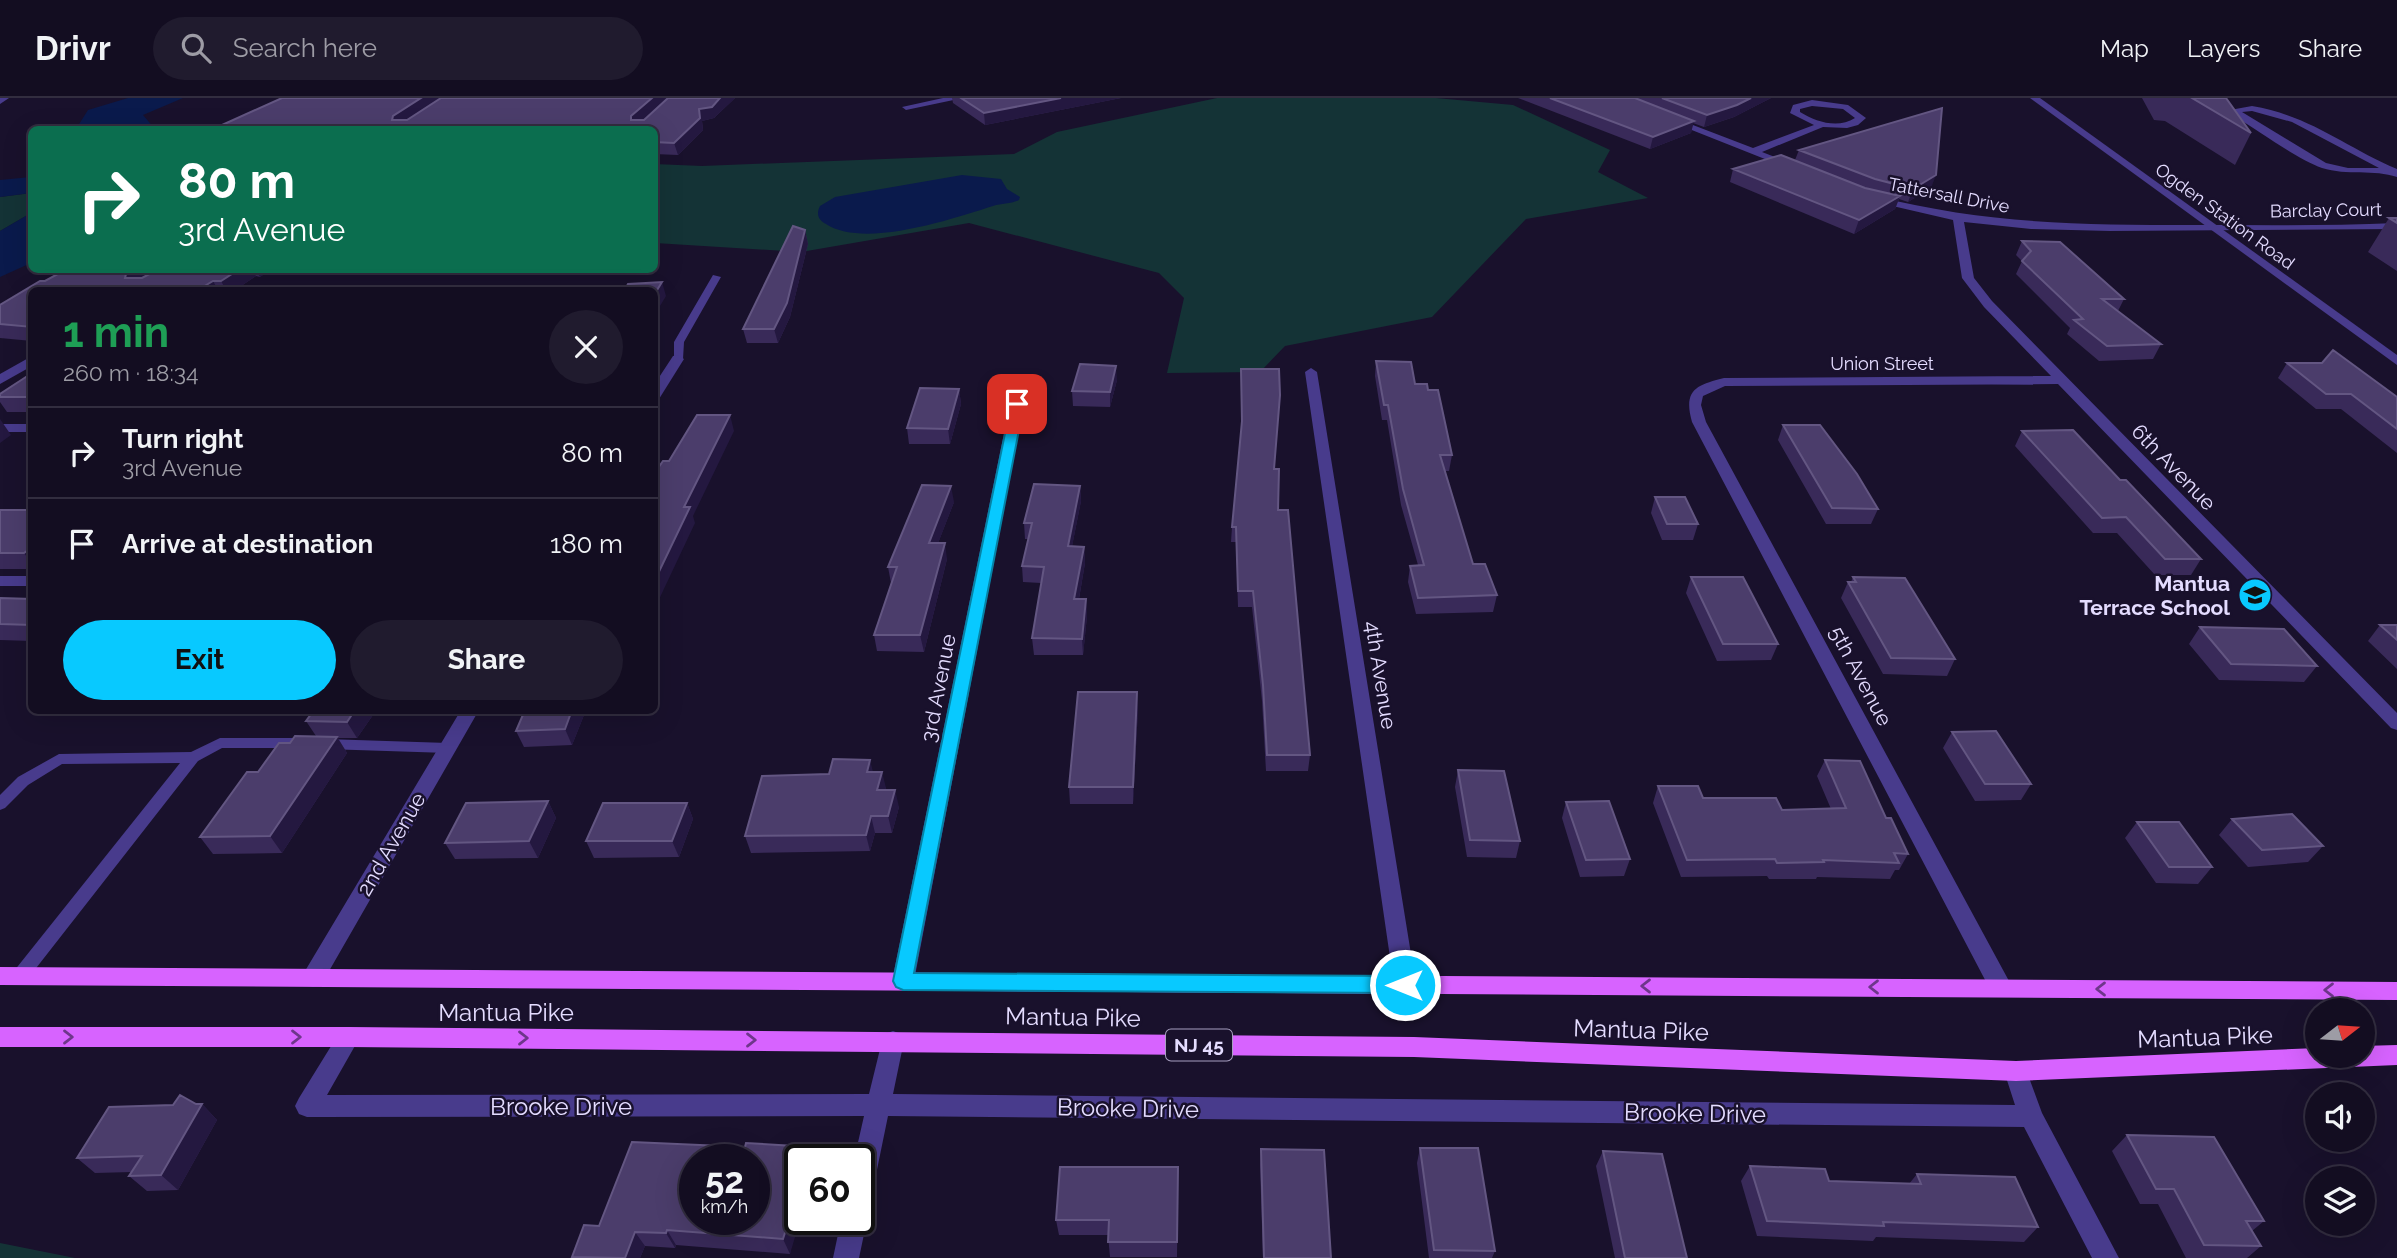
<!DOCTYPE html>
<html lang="en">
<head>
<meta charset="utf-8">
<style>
  body { margin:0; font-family:Raleway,sans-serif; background:#201b2e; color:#f1f3f6; height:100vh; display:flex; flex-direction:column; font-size:26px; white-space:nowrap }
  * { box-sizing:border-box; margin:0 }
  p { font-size:23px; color:#9d9ca5 }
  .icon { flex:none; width:38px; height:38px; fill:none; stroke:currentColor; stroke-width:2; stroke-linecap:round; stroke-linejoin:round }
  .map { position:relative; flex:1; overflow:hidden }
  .panel { position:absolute; left:28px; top:189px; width:630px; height:427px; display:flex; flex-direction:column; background:#130d21; border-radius:10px; box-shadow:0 7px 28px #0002,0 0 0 2px #322d3f }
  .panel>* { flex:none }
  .banner { position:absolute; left:28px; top:28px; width:630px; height:147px; border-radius:10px; box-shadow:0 7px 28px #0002,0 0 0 2px #322d3f; background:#0b6e4f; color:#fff; overflow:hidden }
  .needle { width:46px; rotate:73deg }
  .fabs { position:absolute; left:2305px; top:900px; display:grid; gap:14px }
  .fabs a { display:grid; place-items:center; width:70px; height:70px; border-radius:50%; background:#130d21; box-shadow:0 7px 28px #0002,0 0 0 2px #322d3f; font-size:35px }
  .speed { position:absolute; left:679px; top:1046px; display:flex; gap:14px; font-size:35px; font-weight:700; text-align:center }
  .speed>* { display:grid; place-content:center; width:91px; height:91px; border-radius:50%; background:#130d21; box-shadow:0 7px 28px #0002,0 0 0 2px #322d3f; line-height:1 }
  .speed small { font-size:18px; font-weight:400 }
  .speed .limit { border:4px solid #111; border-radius:10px; background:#fff; color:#111 }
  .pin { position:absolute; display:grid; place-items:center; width:60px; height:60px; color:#fff; margin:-30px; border-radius:14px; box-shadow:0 4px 10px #0006 }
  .me { position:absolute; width:77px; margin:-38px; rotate:270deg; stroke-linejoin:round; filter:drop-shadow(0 0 5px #0008) }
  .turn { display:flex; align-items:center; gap:24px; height:147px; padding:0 35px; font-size:32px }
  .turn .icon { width:91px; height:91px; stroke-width:2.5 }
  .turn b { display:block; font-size:49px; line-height:60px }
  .round { display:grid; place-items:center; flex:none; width:74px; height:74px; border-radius:37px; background:#201b2e }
  .overview { display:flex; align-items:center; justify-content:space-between; height:119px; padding:0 35px }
  h1 { font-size:42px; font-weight:700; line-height:52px; color:#1e9e55 }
  .primary-button { display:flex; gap:14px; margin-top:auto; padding:14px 35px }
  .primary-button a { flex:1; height:80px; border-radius:42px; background:#08c9ff; color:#111; font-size:28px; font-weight:700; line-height:80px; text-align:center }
  .primary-button a+a { background:#201b2e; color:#f1f3f6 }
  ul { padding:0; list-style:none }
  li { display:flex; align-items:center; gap:21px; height:91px; padding:0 35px; border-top:2px solid #322d3f }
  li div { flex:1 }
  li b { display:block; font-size:26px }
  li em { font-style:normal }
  header { display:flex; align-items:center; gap:42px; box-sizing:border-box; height:98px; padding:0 35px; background:#130d21; border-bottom:2px solid #322d3f }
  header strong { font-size:33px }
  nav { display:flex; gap:38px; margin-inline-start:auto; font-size:24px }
  .search { width:490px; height:63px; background:#201b2e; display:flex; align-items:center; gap:18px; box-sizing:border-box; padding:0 24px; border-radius:38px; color:#9d9ca5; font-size:26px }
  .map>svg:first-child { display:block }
  .green { fill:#143336 }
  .water { fill:#0a1a4c }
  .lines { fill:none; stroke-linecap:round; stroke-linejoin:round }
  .service { fill:#483b8c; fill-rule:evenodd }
  .minor { fill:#483b8c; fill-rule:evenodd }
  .tertiary { fill:#483b8c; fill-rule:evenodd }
  .primary { fill:#d763ff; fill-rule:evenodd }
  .wall { fill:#392a59 }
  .shaded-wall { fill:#241840 }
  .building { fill:#4b3d6b; stroke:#635682; stroke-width:2; fill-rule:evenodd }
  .oneway { stroke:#6e368b }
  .route { fill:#08c9ff; stroke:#0583a6; stroke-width:2 }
  .labels { text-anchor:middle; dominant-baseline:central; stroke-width:5; stroke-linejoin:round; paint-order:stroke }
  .far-street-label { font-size:18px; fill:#e4dcff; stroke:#19112c }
  .shield { fill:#19112c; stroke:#a79fc0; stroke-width:2 }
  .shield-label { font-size:19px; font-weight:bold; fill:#e4dcff }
  .street-label { font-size:21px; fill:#e4dcff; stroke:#19112c }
  .poi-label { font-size:21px; font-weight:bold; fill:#e4dcff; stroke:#19112c; text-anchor:end }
  .near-street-label { font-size:24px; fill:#e4dcff; stroke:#19112c }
</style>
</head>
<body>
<header>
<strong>Drivr</strong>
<div class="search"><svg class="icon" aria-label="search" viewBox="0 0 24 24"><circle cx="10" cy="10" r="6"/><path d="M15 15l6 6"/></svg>Search here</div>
<nav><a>Map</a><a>Layers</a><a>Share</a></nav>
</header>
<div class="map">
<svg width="2397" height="1160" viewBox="0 0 2397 1160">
  <rect width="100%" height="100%" fill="#19112c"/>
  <!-- green -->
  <path class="green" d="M1217 0H1436L1513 7 1610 52 1598 74 1648 100 1526 121 1432 219 1285 248 1260 274 1167 275 1184 200 1159 175 969 125 801 154 655 145 654 66 702 68 1014 56 1057 34Z
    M31 95V115L0 133V99Z
    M0 1145 75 1160H0Z"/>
  <!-- water -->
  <path class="water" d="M128 0H183L143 17 155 31H76L88 12Z
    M962 77 1001 81 1007 91 1020 99 1019 102C1011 106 1002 105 993 108 952 121 864 151 826 126 818 122 816 116 820 108L835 99Z
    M31 79V95L0 99V82Z
    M31 115V165L0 179V133Z"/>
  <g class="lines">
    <!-- service -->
    <path class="service" d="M713 177 721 179 684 244 683 261 674 263V244Z
      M220 640H305L310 641 312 645 310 649 305 650H222L198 663 26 883 20 885 14 883 11 878 14 873 180 665 62 666 28 687 5 710 0 712V697L18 679 59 656 191 654Z
      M325 641 448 645 453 646 455 650 453 654 448 655 325 651 320 650 318 646 320 642Z"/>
    <!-- minor -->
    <path class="minor" d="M0 0H9L0 6Z
      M943 0H963L906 12 902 9Z
      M1812 2 1848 7 1866 20 1858 27 1847 30 1823 29 1762 54 1793 66V70L1790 71 1664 21 1672 19 1753 50 1814 27 1790 15 1793 7ZM1812 8 1843 11 1855 20C1838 31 1816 24 1800 14V11Z
      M2252 8C2311 18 2345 49 2397 71V79C2374 71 2347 78 2322 70 2297 61 2261 34 2237 20L2230 12ZM2252 13 2292 24 2379 70H2348L2326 65 2242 14Z
      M1875 98C1986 126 2080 127 2194 127 2261 127 2329 128 2397 125V131L2110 133 2031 131 1964 124 1974 180 1992 203 2397 615V632L2391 630 2058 286 1725 288 1703 298 1701 307 1706 324 2009 883 2012 890 2009 897 2001 899 1993 897 1692 324C1683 292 1696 287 1724 280L2051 278 1984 209 1962 180 1953 122 1871 103 1870 101Z
      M678 257 684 261 659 301 654 302V287L673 258Z
      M32 258V268L0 286V276Z
      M1311 270 1317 274 1416 887 1413 894 1405 896 1397 894 1394 887 1305 274Z
      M1017 302 1024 306 914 883 911 890 903 892 895 890 892 883 1010 306Z
      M0 326H32V334H0Z
      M0 478H32V488H0Z
      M461 612H479L321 887 313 889 305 887 302 880 305 873Z
      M349 929 357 932 360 939 327 997 869 996 882 943 885 936 893 933 901 936 904 943 893 996 2015 1007 2004 973 2008 966 2016 963 2024 966 2042 1015 2119 1160H2092L2024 1029 888 1018 872 1096 868 1105 859 1108V1062H854L864 1018 307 1019 299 1016 295 1008 299 1000 341 932Z
      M859 1112 863 1113 867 1122 859 1160H833L841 1122H859Z"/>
    <!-- tertiary -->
    <path class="tertiary" d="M2030 0H2040L2397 257V267Z"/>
    <!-- primary -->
    <path class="primary" d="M0 869 2397 884V902L0 887Z
      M0 929H349L1414 939 2016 963 2317 950V957H2362V948L2397 947V967L2016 983 1414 959 349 949H0Z"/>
  </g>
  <!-- wall -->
  <path class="wall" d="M282 0H735L714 20 702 23 703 32 678 57 654 56V32H211Z
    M952 0H1121L985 27 953 5Z
    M1518 0H1771L1734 19 1704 29 1693 25 1691 35 1650 51Z
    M2142 0H2226L2251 35 2235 67 2165 23 2154 22Z
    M1799 52 1931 90 1908 104 1899 101 1895 111 1854 136 1730 84 1733 71 1795 62Z
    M2389 120H2397V173L2368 154Z
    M805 132 808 146 790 219 778 245H747L743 231Z
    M2022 143 2124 201 2118 213 2161 246 2153 261 2099 263 2067 236 2070 230 2016 176 2022 163 2016 157Z
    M65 172H270L260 179 256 178 235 192H32V243L0 240V207L45 183Z
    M1376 263 1428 292 1452 357 1449 373H1444L1473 466 1497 497 1493 514 1416 516 1408 484 1410 468 1418 467 1401 407 1387 322H1382L1375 278Z
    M2287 265 2397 299V355L2341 311H2316L2278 280Z
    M1241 271 1275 371 1278 412 1310 657 1308 673H1266L1262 603 1252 509H1238L1236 444H1231L1232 429 1242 329Z
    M32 275V314H7L0 304V296Z
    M1117 282 1110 309 1073 308 1072 293Z
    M959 291 961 306 950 346H909L907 330Z
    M1783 327 1878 411 1871 426H1826L1778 342Z
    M2022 333 2120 382 2201 461 2191 477H2155L2117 435H2093L2015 348Z
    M1080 388 1081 403 1072 448 1084 449 1085 465 1079 501H1086L1087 518 1083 557H1034L1032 540 1041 485 1023 484 1022 468 1028 441H1025L1024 425Z
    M1655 399 1698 426 1693 442H1662L1651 415Z
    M954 404 938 445 947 461 924 554 877 553 874 537 891 485 888 469Z
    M0 412H32V471H0Z
    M1691 479 1778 546 1771 562 1717 563 1686 495Z
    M1853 479 1955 561 1947 578 1883 576 1841 500 1848 484H1851Z
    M0 500 32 501V543L0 542Z
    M2380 527H2397V571L2368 543Z
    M2200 529 2317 568 2304 584 2219 582 2189 546Z
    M1138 611 1133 706H1070L1069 689Z
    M314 612H386L383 617H373L357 640H338L347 655 282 755 213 756 200 739 258 674 290 645 316 638 306 623Z
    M525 612H586L572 647 524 649 516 633Z
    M1952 634 2031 686 2021 702 1975 703 1943 650Z
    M1825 662 1886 720 1908 756 1899 772H1895L1890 781 1817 779 1816 781H1769L1767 778 1681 779 1653 705 1658 688 1703 700 1782 712 1831 711 1817 678Z
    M1458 672 1520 743 1516 760 1467 759 1455 689Z
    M873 674 886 690 885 692 899 709 892 735H875L870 753 751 755 745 738Z
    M548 703 556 720 538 760 455 761 445 745Z
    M1566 704 1630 761 1624 778 1580 779 1562 720Z
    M687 705 693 721 679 759 594 760 586 743Z
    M2232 721 2323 748 2308 764 2248 769 2219 737Z
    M2137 724 2212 769 2198 786 2156 785 2125 740Z
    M196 1006H202L217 1022 178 1092 147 1093 129 1078 132 1074 95 1075 77 1060Z
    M2127 1037 2264 1123 2252 1133 2261 1148 2247 1160H2186L2158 1106H2140L2112 1053Z
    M745 1049H811L817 1062H800L790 1156 676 1147 675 1150 645 1148 640 1160H572V1159L599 1128Z
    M1420 1050 1495 1153 1492 1160H1429L1417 1065Z
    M1261 1051 1331 1160H1263L1260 1067Z
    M1603 1053 1687 1160H1615L1596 1068Z
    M1750 1068 1829 1083 1909 1086 1917 1076 2038 1129 2024 1144 1876 1139 1873 1143 1757 1138 1741 1083Z
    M1178 1069 1177 1159H1110L1108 1137H1059L1056 1122Z"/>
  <!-- shaded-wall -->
  <path class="shaded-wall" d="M421 0H443L397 32 392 22 393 18Z
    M652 0H669L634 30 631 22V18Z
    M720 0H735L714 20 702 23 703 32 678 57 674 45 699 11Z
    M1061 0H1121L985 27 984 15Z
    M1751 0H1771L1734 19 1704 29 1707 17Z
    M1694 23 1691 35 1650 51 1653 39Z
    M1936 77 1931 90 1908 104 1913 91Z
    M1900 98 1895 111 1854 136 1859 122Z
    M805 132 808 146 790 219 778 245 774 231Z
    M133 172H165L133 192 125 180 126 176Z
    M238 172H252L256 178 235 192H226L221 183Z
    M256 172H270L260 179Z
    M213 183 218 192H198Z
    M662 184 666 198 654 218V197Z
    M1116 268 1117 282 1110 309V294Z
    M959 291 961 306 950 346 948 331Z
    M730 317 734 333 693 418 695 425 654 512V484L684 409Z
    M0 321 11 337 0 345Z
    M951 388 954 404 932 461 929 445Z
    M1080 388 1081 403 1069 464 1068 448Z
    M945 445 947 461 924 554 920 537Z
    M32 449V466L24 455Z
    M1084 449 1085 465 1076 518 1074 501Z
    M1086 501 1087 518 1083 557 1082 541Z
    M1137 594 1138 611 1133 706V689Z
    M355 612H370L373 617 357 640 347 624Z
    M572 612H586L572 647 565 631Z
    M337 639 347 655 282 755 270 738Z
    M870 662 874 678 867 674Z
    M882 674 886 690 881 709 877 692Z
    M895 692 899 709 892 735 888 718Z
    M548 703 556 720 538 760 529 743Z
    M687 705 693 721 679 759 672 743Z
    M871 718 875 735 870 753 866 737Z
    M202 1006 217 1022 178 1092 161 1077Z
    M811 1049 817 1062H807Z
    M800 1087V1122L790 1156 783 1141Z
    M667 1132 676 1147 675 1150 666 1135Z
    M635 1134 645 1148 640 1160H625Z"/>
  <!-- building -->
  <path class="building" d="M282 0H421L393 18 392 22H407L441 0H652L631 18V22H644L668 0H720L712 9 699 11 700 20 674 45 654 44V32H211Z
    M961 0H1061L984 15Z
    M1550 0H1635L1694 23 1653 39Z
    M1662 0H1751L1737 7 1707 17Z
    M2192 0H2226L2251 35Z
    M1942 10 1936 77 1913 91 1875 81 1799 52Z
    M1781 57 1865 90 1900 98 1859 122 1733 71Z
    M2389 120H2397V125Z
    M793 128 805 132 787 205 774 231H743Z
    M2022 143 2060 144 2124 201H2102L2161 246 2107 248 2074 222 2083 221 2022 163 2031 153Z
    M65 172H133L126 176 125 180H142L157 172H238L221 183H213L198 192H32V229L0 226V207L40 183H45Z
    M662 184 654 197V192H625L628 186Z
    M2333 252 2397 299V331L2351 296H2326L2287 265H2322Z
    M1376 263 1411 264 1415 286H1427L1428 292H1438L1452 357H1440L1473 466H1485L1497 497 1418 500 1410 468 1424 467 1403 391 1388 307H1384Z
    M1080 266 1116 268 1110 294 1072 293Z
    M1241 271H1279L1280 297 1274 371H1279L1278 412H1288L1310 657H1267L1263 587 1253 493H1238L1236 429H1232L1242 323Z
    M32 275V299H0V296Z
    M920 290 959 291 948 331 907 330Z
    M697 317H730L684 409H690L654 484V376L663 363H669Z
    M1783 327H1820L1857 376 1878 411 1832 410Z
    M2073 332 2120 382H2126L2201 461H2165L2126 419 2102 420 2022 333Z
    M1034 386 1080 388 1068 448 1084 449 1074 501H1086L1082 541 1032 540 1044 469 1022 468 1032 425H1024Z
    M922 387 951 388 929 445H945L920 537H874L897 469H888Z
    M1655 399H1685L1698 426H1667Z
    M0 412H32V449L24 455H0Z
    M1691 479H1743L1778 546H1723Z
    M1853 479 1905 480 1955 561 1891 560 1848 484H1856Z
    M0 500 32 501V527L0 526Z
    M2380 527H2397V542Z
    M2200 529 2284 531 2317 568 2231 566Z
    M1078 594H1137L1133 689H1069Z
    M314 612H355L347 624 306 623Z
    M525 612H572L565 631 516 633Z
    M1996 633 2031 686H1985L1952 634Z
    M295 638 337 639 270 738 200 739 247 674H258L279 645H290Z
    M833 661 870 662 867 674H882L877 692H895L888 718H871L866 737 745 738 762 678 829 676Z
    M1825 662 1860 663 1886 720H1891L1908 756 1894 755 1899 765 1823 762 1824 764 1777 765 1775 761 1687 762 1658 688H1698L1703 700H1776L1782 712 1846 710Z
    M1458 672 1504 673 1520 743 1470 742Z
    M548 703 529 743 445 745 466 705Z
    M1609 703 1630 761 1586 762 1566 704Z
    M603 705H687L672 743H586Z
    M2292 716 2323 748 2262 752 2232 721Z
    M2137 724H2179L2212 769H2169Z
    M180 997 196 1006H202L161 1077 129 1078 142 1058 77 1060 109 1009 173 1007Z
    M2127 1037 2214 1039 2264 1123H2246L2261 1148 2204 1147 2174 1091H2156Z
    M632 1044 745 1049 746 1045 811 1049 807 1062H800V1087L783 1141 667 1132 666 1135 635 1134 625 1160 572 1159 584 1127 599 1128ZM695 1062H754V1122H695Z
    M1420 1050H1478L1495 1153 1434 1152Z
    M1261 1051 1324 1052 1331 1160H1264Z
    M1603 1053 1662 1056 1687 1160H1625Z
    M1750 1068 1825 1071 1829 1083 1921 1086 1917 1076 2015 1079 2038 1129 1883 1124 1884 1128 1767 1123Z
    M1060 1069H1178L1177 1144H1108L1109 1122H1056Z"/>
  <!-- one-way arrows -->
  <defs><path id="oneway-chevron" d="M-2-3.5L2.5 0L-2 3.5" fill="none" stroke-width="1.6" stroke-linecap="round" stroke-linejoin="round" transform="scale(1.75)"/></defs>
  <g class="oneway">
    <use href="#oneway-chevron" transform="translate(1646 888) rotate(-180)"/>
    <use href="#oneway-chevron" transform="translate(1874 889) rotate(-180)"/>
    <use href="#oneway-chevron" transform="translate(2101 891) rotate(-180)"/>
    <use href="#oneway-chevron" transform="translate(2329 892) rotate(-180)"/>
    <use href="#oneway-chevron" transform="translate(68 939)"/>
    <use href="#oneway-chevron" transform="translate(296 939)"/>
    <use href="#oneway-chevron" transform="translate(523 940)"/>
    <use href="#oneway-chevron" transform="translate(751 942)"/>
  </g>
  <!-- route -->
  <path class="route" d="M1017 302 1024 306 914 875 1405 878 1413 881 1415 887 1413 893 1405 895 903 892 896 889 893 883 1011 306Z"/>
  <!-- icons -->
  <defs>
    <symbol id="school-disc" viewBox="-11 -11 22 22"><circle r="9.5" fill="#08c9ff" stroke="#19112c"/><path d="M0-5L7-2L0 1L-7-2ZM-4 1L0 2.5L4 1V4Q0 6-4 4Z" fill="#111"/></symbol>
  </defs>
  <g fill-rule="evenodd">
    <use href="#school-disc" x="2236" y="478" width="38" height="38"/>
  </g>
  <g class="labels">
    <!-- far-street labels -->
    <g class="far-street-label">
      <text transform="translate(1949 97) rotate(11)">Tattersall Drive</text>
      <text transform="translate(2326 112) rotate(-1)">Barclay Court</text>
      <text transform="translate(2225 118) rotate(36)">Ogden Station Road</text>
      <text x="1882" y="265">Union Street</text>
    </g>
    <!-- shield labels -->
    <rect class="shield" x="1166" y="931.5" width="66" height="31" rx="5"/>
    <g class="shield-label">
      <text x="1199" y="947">NJ 45</text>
    </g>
    <!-- street labels -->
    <g class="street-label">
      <text transform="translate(2174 369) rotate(46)">6th Avenue</text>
      <text transform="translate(1381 577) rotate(81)">4th Avenue</text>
      <text transform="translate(1861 578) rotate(62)">5th Avenue</text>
      <text transform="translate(938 590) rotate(-79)">3rd Avenue</text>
      <text transform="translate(391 746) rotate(-60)">2nd Avenue</text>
    </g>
    <!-- poi labels -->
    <g class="poi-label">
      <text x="2230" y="485">Mantua<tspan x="2230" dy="24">Terrace School</tspan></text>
    </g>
    <!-- near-street labels -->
    <g class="near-street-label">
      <text x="506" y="914">Mantua Pike</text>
      <text transform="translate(1073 919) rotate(1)">Mantua Pike</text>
      <text transform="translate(1641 932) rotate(2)">Mantua Pike</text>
      <text transform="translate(2205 939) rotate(-2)">Mantua Pike</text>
      <text x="561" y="1008">Brooke Drive</text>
      <text transform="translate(1128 1010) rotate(1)">Brooke Drive</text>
      <text transform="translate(1695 1015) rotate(1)">Brooke Drive</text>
    </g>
  </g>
</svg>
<div class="fabs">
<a><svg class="needle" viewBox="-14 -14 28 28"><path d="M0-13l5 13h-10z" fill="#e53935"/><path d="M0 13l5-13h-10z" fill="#9d9ca5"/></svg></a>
<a><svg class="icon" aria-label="sound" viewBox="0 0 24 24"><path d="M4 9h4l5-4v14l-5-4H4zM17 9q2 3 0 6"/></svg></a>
<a><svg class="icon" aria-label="layers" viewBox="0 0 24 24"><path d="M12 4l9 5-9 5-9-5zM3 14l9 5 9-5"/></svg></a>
</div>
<div class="speed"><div>52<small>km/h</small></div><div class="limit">60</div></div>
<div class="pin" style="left:1017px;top:306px;background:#d93025"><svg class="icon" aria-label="arrive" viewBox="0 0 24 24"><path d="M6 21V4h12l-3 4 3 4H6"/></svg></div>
<svg class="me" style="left:1405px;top:887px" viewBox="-20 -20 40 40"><circle r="17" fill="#08c9ff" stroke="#fff" stroke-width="3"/><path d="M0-11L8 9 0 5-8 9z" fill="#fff"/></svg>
<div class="banner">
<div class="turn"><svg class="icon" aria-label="right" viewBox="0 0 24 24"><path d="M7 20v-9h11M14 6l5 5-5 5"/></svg><div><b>80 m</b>3rd Avenue</div></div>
</div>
<section class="panel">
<div class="overview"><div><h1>1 min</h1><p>260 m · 18:34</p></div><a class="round"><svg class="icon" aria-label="close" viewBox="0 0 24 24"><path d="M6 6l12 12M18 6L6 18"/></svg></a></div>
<ul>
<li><svg class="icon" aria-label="right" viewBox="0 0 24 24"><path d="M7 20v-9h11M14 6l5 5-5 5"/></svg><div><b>Turn right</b><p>3rd Avenue</p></div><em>80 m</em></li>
<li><svg class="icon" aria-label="arrive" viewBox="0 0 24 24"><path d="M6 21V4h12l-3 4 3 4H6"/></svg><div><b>Arrive at destination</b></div><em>180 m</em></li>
</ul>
<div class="primary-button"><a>Exit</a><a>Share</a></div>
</section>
</div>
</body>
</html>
